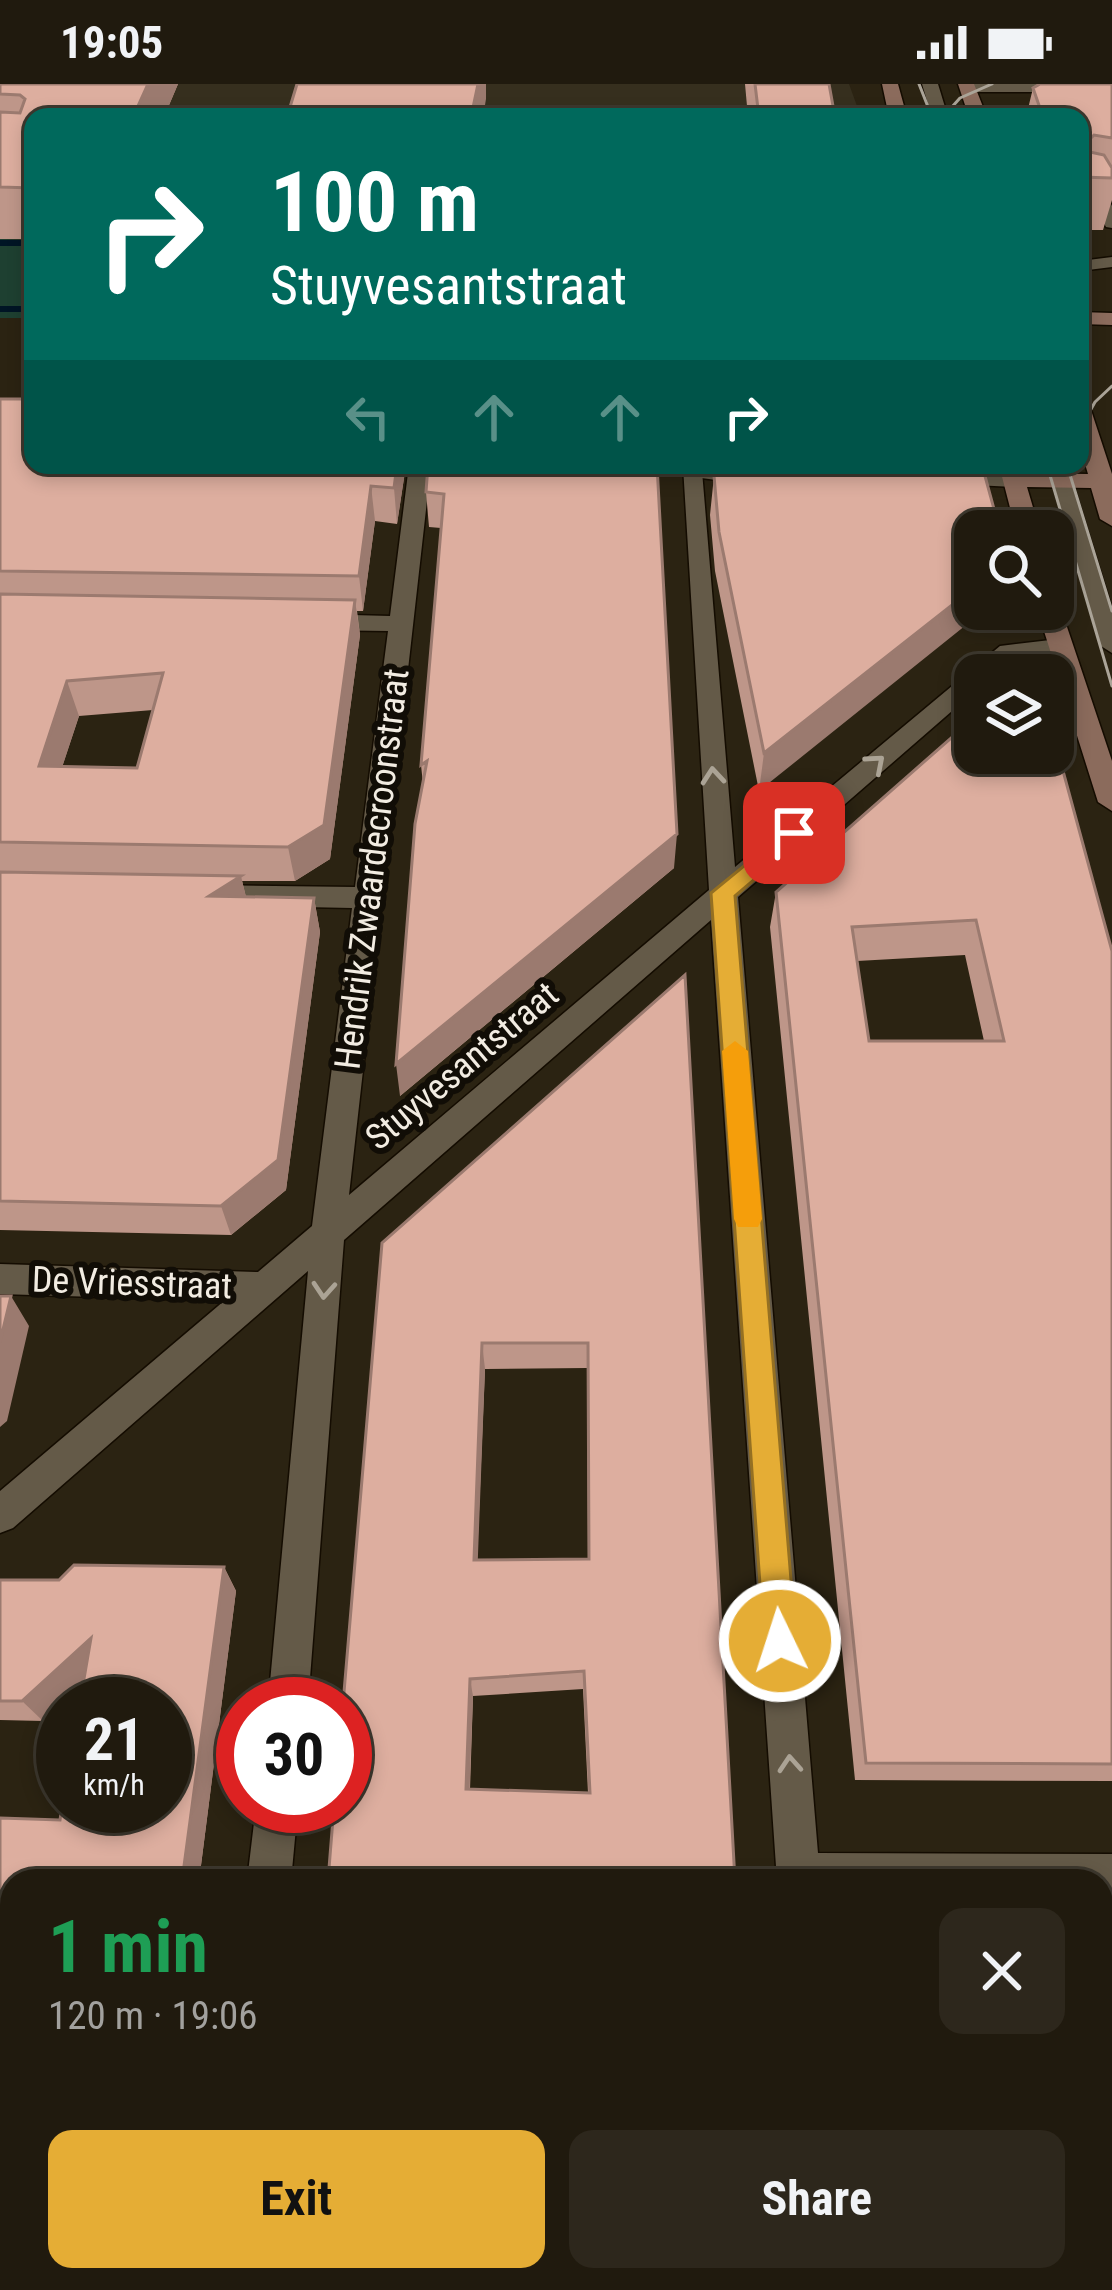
<!DOCTYPE html>
<html lang="en">
<head>
<meta charset="utf-8">
<style>
  body { margin:0; font-family:"Roboto Condensed",sans-serif; background:#2d271c; color:#f1f3f6; height:100vh; display:flex; flex-direction:column; font-size:45px; white-space:nowrap }
  * { box-sizing:border-box; margin:0 }
  p { font-size:39px; color:#a2a19e }
  .icon { flex:none; width:66px; height:66px; fill:none; stroke:currentColor; stroke-width:2; stroke-linecap:round; stroke-linejoin:round }
  .map { position:relative; flex:1; overflow:hidden }
  .sheet { position:absolute; left:0px; top:1785px; width:1113px; height:423px; display:flex; flex-direction:column; background:#201a0e; border-radius:36px 36px 0 0; box-shadow:0 6px 18px #0003,0 0 0 3px #3d382e }
  .sheet>* { flex:none }
  .guide { position:absolute; left:24px; top:24px; width:1065px; height:366px; border-radius:24px; box-shadow:0 6px 18px #0003,0 0 0 3px #3d382e; background:#00695c; color:#fff; overflow:hidden }
  .controls { position:absolute; left:954px; top:426px; display:grid; gap:24px }
  .controls a { display:grid; place-items:center; width:120px; height:120px; border-radius:24px; background:#201a0e; box-shadow:0 6px 18px #0003,0 0 0 3px #3d382e; font-size:60px }
  .speed { position:absolute; left:36px; top:1593px; display:flex; gap:24px; font-size:60px; font-weight:700; text-align:center }
  .speed>* { display:grid; place-content:center; width:156px; height:156px; border-radius:50%; background:#201a0e; box-shadow:0 6px 18px #0003,0 0 0 3px #3d382e; line-height:1 }
  .speed small { font-size:30px; font-weight:400 }
  .speed .limit { border:18px solid #d22; background:#fff; color:#111 }
  .pin { position:absolute; display:grid; place-items:center; width:102px; height:102px; color:#fff; margin:-51px; border-radius:24px; box-shadow:0 6px 18px #0006 }
  .me { position:absolute; width:132px; margin:-66px; rotate:356deg; stroke-linejoin:round; filter:drop-shadow(0 0 9px #0008) }
  .turn { display:flex; align-items:center; gap:42px; height:252px; padding:0 48px; font-size:54px }
  .turn .icon { width:156px; height:156px; stroke-width:2.5 }
  .turn b { display:block; font-size:84px; line-height:102px }
  .lanes { display:flex; align-items:center; height:114px; padding:0 48px; background:#0003; justify-content:center; gap:60px; direction:ltr }
  .lanes .off { opacity:.35 }
  .round { display:grid; place-items:center; flex:none; width:126px; height:126px; border-radius:24px; background:#2d271c }
  .overview { display:flex; align-items:center; justify-content:space-between; height:204px; padding:0 48px }
  h1 { font-size:72px; font-weight:700; line-height:90px; color:#1e9e55 }
  .cta { display:flex; gap:24px; margin-top:auto; padding:24px 48px }
  .cta a { flex:1; height:138px; border-radius:24px; background:#e5ad35; color:#111; font-size:48px; font-weight:700; line-height:138px; text-align:center }
  .cta a+a { background:#2d271c; color:#f1f3f6 }
  .status { display:flex; justify-content:space-between; align-items:center; height:84px; padding:0 60px; background:#201a0e; direction:ltr }
  .status svg { height:33px; fill:currentColor }
  .map>svg:first-child { display:block }
  .commercial { fill:#362f1e }
  .green { fill:#1e4031 }
  .lines { fill:none; stroke-linecap:round; stroke-linejoin:round }
  .stream { fill:#001525; fill-rule:evenodd }
  .service-casing { stroke:#140c01; stroke-width:3 }
  .minor-casing { stroke:#140c01; stroke-width:3 }
  .tertiary-casing { stroke:#140c01; stroke-width:3 }
  .secondary-casing { stroke:#140c01; stroke-width:3 }
  .service { fill:#645a48; fill-rule:evenodd }
  .minor { fill:#645a48; fill-rule:evenodd }
  .tertiary { fill:#645a48; fill-rule:evenodd }
  .secondary { fill:#8b6b5c; fill-rule:evenodd }
  .tram { stroke:#aba498; stroke-width:3 }
  .wall { fill:#be9689; fill-rule:evenodd }
  .shaded-wall { fill:#9b7a6f }
  .building { fill:#ddae9f; stroke:#9b7a6f; stroke-width:3; fill-rule:evenodd }
  .oneway { stroke:#aba395 }
  .route { fill:#e5ad35; stroke:#957022; stroke-width:3 }
  .slow { fill:#f59e0b }
  .labels { text-anchor:middle; dominant-baseline:central; stroke-width:12; stroke-linejoin:round; paint-order:stroke }
  .street-label { font-size:36px; fill:#f2ece2; stroke:#110d06 }
</style>
</head>
<body>
<div class="status"><b>19:05</b><svg viewBox="0 0 49 12"><path d="M0 12V9h3v3zM5 12V6h3v6zM10 12V3h3v9zM15 12V0h3v12zM26 1h20v11H26zM47 4h2v5h-2z"/></svg></div>
<div class="map">
<svg width="1112" height="2206" viewBox="0 0 1112 2206">
  <rect width="100%" height="100%" fill="#2b2312"/>
  <!-- commercial -->
  <path class="commercial" d="M0 0H849L861 33H33V167H0Z"/>
  <!-- green -->
  <path class="green" d="M0 155 33 156V234H0Z"/>
  <g class="lines">
    <!-- stream -->
    <path class="stream" d="M0 156H33V162H0Z
      M0 222H33V228H0Z"/>
    <defs>
      <path id="service" d="M922 0H938L948 33H932Z
        M1080 107 1105 109 1112 122V144L1106 143 1093 118 1080 117Z
        M1112 173V183L1080 187V177Z
        M1047 381H1067L1112 525V569L1101 562Z"/>
      <path id="minor" d="M961 0H1112V8H967L961 7Z
        M409 381H431L349 1111 709 806 683 382H699L702 387 735 783 1000 562 1059 555 1071 563C1058 575 1040 571 1022 575 1004 578 996 591 975 591V607L738 813 818 1769 1112 1770V1814H1101V1797H777L711 836 344 1156 308 1620H268L308 1187 13 1444 0 1449V1407L224 1217 0 1210V1180L258 1188 312 1142 352 824 203 821 189 811 203 801 355 803 388 547 314 546 302 538 314 530 390 532Z
        M256 1722H298L291 1797H247Z
        M202 2196H252L251 2206H201Z
        M801 2196H851L852 2206H802Z"/>
      <path id="tertiary" d="M660 381 764 382 775 389C757 403 678 396 660 381Z
        M942 387 1014 389 1025 396 1014 403 934 399 931 394Z"/>
      <path id="secondary" d="M882 0H898L907 33H889Z
        M958 0H974L987 33H969Z
        M1080 228 1112 229V241L1080 240Z
        M1080 320 1091 326 1112 390V442L1100 435 1091 404 1027 403 1040 447H1016L999 381H1021L1023 389 1088 390 1080 363Z
        M1053 519 1061 525 1112 677V727L1098 718 1037 525H1053Z"/>
    </defs>
    <!-- service casing -->
    <use href="#service" class="service-casing"/>
    <!-- minor casing -->
    <use href="#minor" class="minor-casing"/>
    <!-- tertiary casing -->
    <use href="#tertiary" class="tertiary-casing"/>
    <!-- secondary casing -->
    <use href="#secondary" class="secondary-casing"/>
    <!-- service -->
    <use href="#service" class="service"/>
    <!-- minor -->
    <use href="#minor" class="minor"/>
    <!-- tertiary -->
    <use href="#tertiary" class="tertiary"/>
    <!-- secondary -->
    <use href="#secondary" class="secondary"/>
    <!-- tram -->
    <path class="tram" d="M919 0 932 33
      M943 33 960 14 992 0
      M1080 345 1095 318 1112 302
      M1047 381 1112 602
      M1067 381 1112 527"/>
  </g>
  <!-- wall -->
  <path class="wall" d="M0 0H178L164 33H33V155H0Z
    M745 0H829L835 33H748Z
    M1112 0V116L1103 146H1080V33H1026L1033 4Z
    M0 315 33 381H406L397 440 375 437 363 527H357L360 551 330 775 295 797H242L246 813 314 814 320 848 286 1106 231 1151 0 1146ZM153 626 137 684 62 683 79 632Z
    M428 381 674 784 400 1012 423 700 421 681 441 444 429 443 426 408Z
    M982 381 759 707 715 487 710 431 714 392Z
    M975 633 1112 867V1697L855 1696 770 843 776 808ZM965 871 984 957H869L857 877Z
    M685 891 735 1797H328L382 1159ZM587 1284 588 1475 477 1476 485 1285ZM583 1605 588 1709 470 1706 473 1612Z
    M224 1483 236 1507 199 1797H12V1883L0 1882V1734L60 1736 165 1722V1620H82L80 1618 83 1599 43 1637 0 1636V1496H59Z
    M905 2196H1097L1099 2206H906Z"/>
  <!-- shaded-wall -->
  <path class="shaded-wall" d="M148 0H178L164 33H133Z
    M478 0H486V15L483 33H471Z
    M397 381H406L397 440 394 404Z
    M371 402 375 437 363 527 359 492Z
    M975 503V525H986L759 707 764 669Z
    M355 516 360 551 330 775 295 797 288 763Z
    M67 597 79 632 51 717 39 682Z
    M677 750 674 784 400 1012 396 980Z
    M241 792 249 826 209 812Z
    M314 814 320 848 286 1106 231 1151 221 1122Z
    M11 1212 29 1242 7 1337 0 1343V1258Z
    M482 1259 485 1285 477 1497 474 1476Z
    M224 1483 236 1507 199 1797H182Z
    M91 1554 109 1575 43 1637 22 1617Z
    M470 1595 473 1612 469 1720 466 1705Z
    M128 2196H148L147 2206H127Z"/>
  <!-- building -->
  <path class="building" d="M0 0H148L133 33H33V104L0 103V28L20 29 25 15 20 11 0 10Z
    M297 0H478L471 33H287Z
    M755 0H829L835 33H759Z
    M1040 0H1112V54L1094 51 1089 56 1090 68 1104 71 1112 84V94L1080 93V33H1043L1033 4Z
    M0 315H33V381H397L394 404 371 402 359 492 0 487Z
    M428 381H657L677 750 396 980 415 740 427 677 421 681 444 410 426 408Z
    M734 381H982L1000 447H975V503L764 669 719 448 714 392Z
    M0 510 355 516 324 741 288 763 0 758ZM163 589 137 684 39 682 67 597Z
    M975 633V669H1053V650L1112 867V1680L866 1679 776 808ZM976 836 1004 957H869L852 843Z
    M0 788 241 792 209 812 314 814 278 1076 221 1122 0 1117Z
    M685 891 735 1797H328L334 1722H345V1620H343L382 1159ZM482 1259H588L589 1475 474 1476ZM584 1587 590 1709 466 1705 470 1595Z
    M0 1212H11L0 1258Z
    M74 1481 224 1483 182 1797H12V1873H0V1734L60 1736 63 1716V1722H165V1620L80 1618 91 1554 22 1617H0V1496H59Z
    M1101 1885H1112V2107H1101Z
    M12 1920V2196H128L127 2206H0V1980Z
    M294 2196H448L447 2206H294Z
    M599 2196H757V2206H599Z
    M921 2196H1097L1099 2206H922Z"/>
  <!-- one-way arrows -->
  <defs><path id="oneway-chevron" d="M-2-3.5L2.5 0L-2 3.5" fill="none" stroke-width="1.6" stroke-linecap="round" stroke-linejoin="round" transform="scale(3)"/></defs>
  <g class="oneway">
    <use href="#oneway-chevron" transform="translate(876 679) rotate(-41)"/>
    <use href="#oneway-chevron" transform="translate(713 692) rotate(-95)"/>
    <use href="#oneway-chevron" transform="translate(324 1206) rotate(94)"/>
    <use href="#oneway-chevron" transform="translate(790 1680) rotate(-94)"/>
  </g>
  <!-- route -->
  <path class="route" d="M794 741 805 749 802 755 735 812 796 1557 792 1568 780 1573 768 1568 764 1557 711 809Z"/>
  <!-- slow -->
  <path class="slow" d="M735 957 748 967 762 1135 758 1143H738L734 1135 722 967Z"/>
  <g class="labels">
    <!-- street labels -->
    <g class="street-label">
      <text transform="translate(372 785) rotate(-83)">Hendrik Zwaardecroonstraat</text>
      <text transform="translate(462 982) rotate(-40)">Stuyvesantstraat</text>
      <text transform="translate(132 1199) rotate(2)">De Vriesstraat</text>
    </g>
  </g>
</svg>
<div class="controls">
<a><svg class="icon" aria-label="search" viewBox="0 0 24 24"><circle cx="10" cy="10" r="6"/><path d="M15 15l6 6"/></svg></a>
<a><svg class="icon" aria-label="layers" viewBox="0 0 24 24"><path d="M12 4l9 5-9 5-9-5zM3 14l9 5 9-5"/></svg></a>
</div>
<div class="speed"><div>21<small>km/h</small></div><div class="limit">30</div></div>
<div class="pin" style="left:794px;top:749px;background:#d93025"><svg class="icon" aria-label="arrive" viewBox="0 0 24 24"><path d="M6 21V4h12l-3 4 3 4H6"/></svg></div>
<svg class="me" style="left:780px;top:1557px" viewBox="-20 -20 40 40"><circle r="17" fill="#e5ad35" stroke="#fff" stroke-width="3"/><path d="M0-11L8 9 0 5-8 9z" fill="#fff"/></svg>
<div class="guide">
<div class="turn"><svg class="icon" aria-label="right" viewBox="0 0 24 24"><path d="M7 20v-9h11M14 6l5 5-5 5"/></svg><div><b>100 m</b>Stuyvesantstraat</div></div>
<div class="lanes"><svg class="icon off" aria-label="left" viewBox="0 0 24 24"><path d="M17 20v-9H6M10 6l-5 5 5 5"/></svg><svg class="icon off" aria-label="ahead" viewBox="0 0 24 24"><path d="M12 20V5M6 11l6-6 6 6"/></svg><svg class="icon off" aria-label="ahead" viewBox="0 0 24 24"><path d="M12 20V5M6 11l6-6 6 6"/></svg><svg class="icon" aria-label="right" viewBox="0 0 24 24"><path d="M7 20v-9h11M14 6l5 5-5 5"/></svg></div>
</div>
<section class="sheet">
<div class="overview"><div><h1>1 min</h1><p>120 m · 19:06</p></div><a class="round"><svg class="icon" aria-label="close" viewBox="0 0 24 24"><path d="M6 6l12 12M18 6L6 18"/></svg></a></div>
<div class="cta"><a>Exit</a><a>Share</a></div>
</section>
</div>
</body>
</html>
